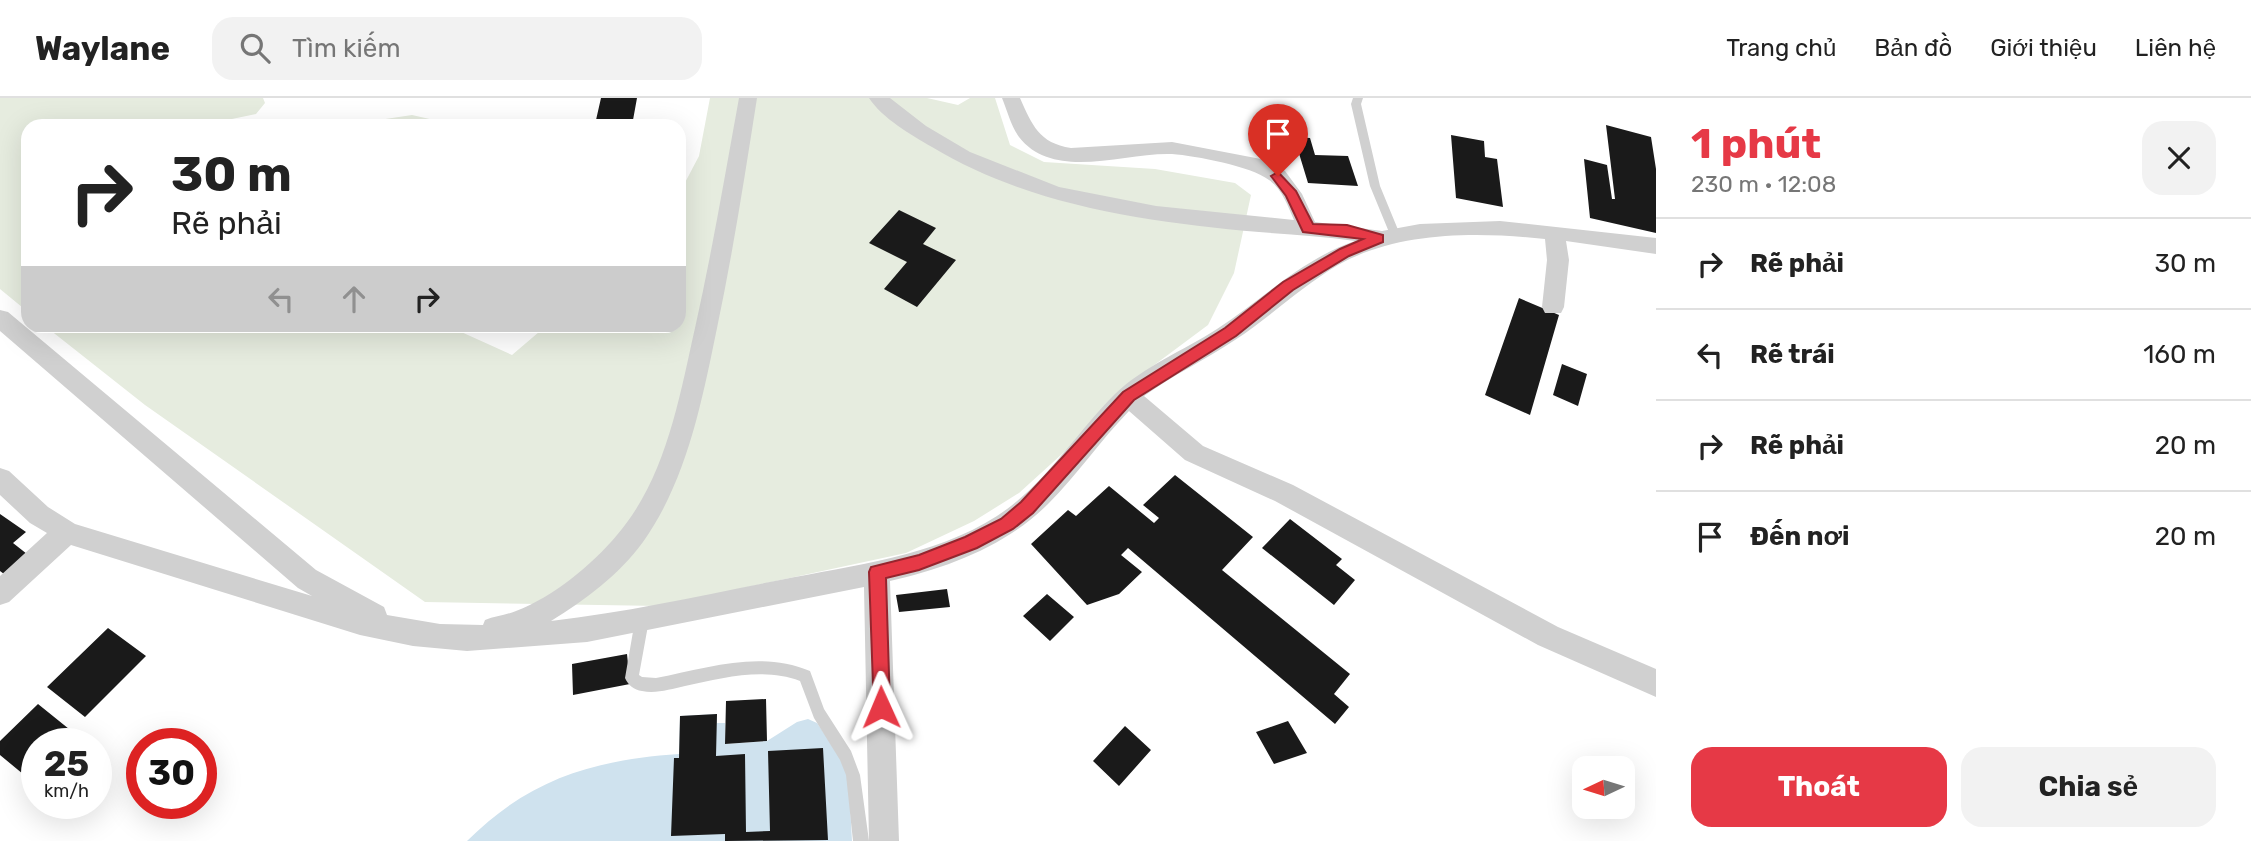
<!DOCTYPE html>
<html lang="vi">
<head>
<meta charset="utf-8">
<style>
  body { margin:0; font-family:Rubik,sans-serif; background:#f2f2f2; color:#222; height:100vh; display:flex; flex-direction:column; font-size:26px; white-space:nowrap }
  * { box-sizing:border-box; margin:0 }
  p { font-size:23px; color:#767676 }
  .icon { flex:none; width:38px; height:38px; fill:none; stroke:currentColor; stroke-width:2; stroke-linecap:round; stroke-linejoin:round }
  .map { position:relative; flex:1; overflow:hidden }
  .details { display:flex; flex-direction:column; background:#fff; width:595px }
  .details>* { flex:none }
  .top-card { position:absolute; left:21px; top:21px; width:665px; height:214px; border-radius:21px; box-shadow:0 7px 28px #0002; background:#fff; color:#222; overflow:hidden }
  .needle { width:46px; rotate:266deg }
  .fabs { position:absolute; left:1572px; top:658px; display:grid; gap:14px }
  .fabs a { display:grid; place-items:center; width:63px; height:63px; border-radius:14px; background:#fff; box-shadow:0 7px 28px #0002; font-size:35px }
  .speed { position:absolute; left:21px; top:630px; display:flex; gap:14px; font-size:35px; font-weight:700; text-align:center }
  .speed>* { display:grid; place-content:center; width:91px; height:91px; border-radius:50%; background:#fff; box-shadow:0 7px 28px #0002; line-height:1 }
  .speed small { font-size:18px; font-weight:400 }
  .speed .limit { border:10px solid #d22; background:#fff; color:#111 }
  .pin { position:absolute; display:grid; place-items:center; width:60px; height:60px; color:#fff; margin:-72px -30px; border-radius:50% 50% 50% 0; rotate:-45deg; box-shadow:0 0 7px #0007 }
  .pin .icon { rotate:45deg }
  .me { position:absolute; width:77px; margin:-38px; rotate:359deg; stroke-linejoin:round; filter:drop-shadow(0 0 5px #0008) }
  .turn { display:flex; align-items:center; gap:24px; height:147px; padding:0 35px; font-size:32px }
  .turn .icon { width:91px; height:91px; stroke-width:2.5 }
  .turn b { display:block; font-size:49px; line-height:60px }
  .lanes { display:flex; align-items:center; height:66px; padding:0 35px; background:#0003; justify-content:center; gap:35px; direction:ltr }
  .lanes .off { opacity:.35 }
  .round { display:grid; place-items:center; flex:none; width:74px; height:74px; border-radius:21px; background:#f2f2f2 }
  .headline { display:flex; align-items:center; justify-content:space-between; height:119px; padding:0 35px }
  h1 { font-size:42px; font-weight:700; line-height:52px; color:#e63946 }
  .primary-button { display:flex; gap:14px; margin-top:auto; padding:14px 35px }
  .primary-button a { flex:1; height:80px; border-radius:21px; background:#e63946; color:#fff; font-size:28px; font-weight:700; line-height:80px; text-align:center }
  .primary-button a+a { background:#f2f2f2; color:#222 }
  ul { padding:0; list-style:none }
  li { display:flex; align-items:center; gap:21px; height:91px; padding:0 35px; border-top:2px solid #e0e0e0 }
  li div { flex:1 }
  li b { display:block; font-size:26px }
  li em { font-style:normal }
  header { display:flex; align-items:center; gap:42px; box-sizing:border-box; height:98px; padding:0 35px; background:#fff; border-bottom:2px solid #e0e0e0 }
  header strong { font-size:33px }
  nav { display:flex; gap:38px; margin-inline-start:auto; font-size:24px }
  .search { width:490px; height:63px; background:#f2f2f2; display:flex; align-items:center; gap:18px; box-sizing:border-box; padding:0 24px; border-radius:21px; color:#767676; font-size:26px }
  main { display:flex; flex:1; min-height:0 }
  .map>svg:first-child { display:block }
  .green { fill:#e6ecdf }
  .water { fill:#cfe2ee }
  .building { fill:#1a1a1a }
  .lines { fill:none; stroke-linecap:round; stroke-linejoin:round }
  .service { fill:#d0d0d0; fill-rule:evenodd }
  .minor { fill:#d0d0d0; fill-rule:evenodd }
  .route { fill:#e63946; stroke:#96252e; stroke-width:2 }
</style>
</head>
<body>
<header>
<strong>Waylane</strong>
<div class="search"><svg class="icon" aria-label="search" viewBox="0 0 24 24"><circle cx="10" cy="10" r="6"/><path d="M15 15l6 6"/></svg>Tìm kiếm</div>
<nav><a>Trang chủ</a><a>Bản đồ</a><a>Giới thiệu</a><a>Liên hệ</a></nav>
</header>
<main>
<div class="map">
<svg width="1656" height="743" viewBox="0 0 1656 743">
  <rect width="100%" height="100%" fill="#fff"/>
  <!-- green -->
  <path class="green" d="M0 0H263L265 5 256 16 227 22 219 28H28V214L0 191Z
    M710 0H927L958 7 970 0H995L1010 47 1044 64 1155 71 1235 85 1251 97 1234 175 1208 227 1122 291 1073 346 1019 395 974 423 906 455 660 508 425 504 145 307 45 228H448L512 257 546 228H679V96L699 58Z
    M412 17 434 22 439 28H339Z"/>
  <!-- water -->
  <path class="water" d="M717 616V625H725L726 646 767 643 797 624 808 621 817 625 848 670 852 743H467C529 681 593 662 679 656L680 618Z"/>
  <!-- building -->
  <path class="building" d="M601 0H637L633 22H596Z
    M1606 27 1651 39 1656 71V135L1590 120 1584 61 1607 67 1612 101H1615Z
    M1451 37 1484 43 1485 59 1497 61 1503 109 1456 100Z
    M1294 39 1310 40 1315 57 1348 58 1358 88 1308 85Z
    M899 112 936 130 923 146 956 162 917 209 884 191 907 164 869 145Z
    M1519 200 1559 217 1530 317 1485 297Z
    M1562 266 1587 276 1578 308 1553 297Z
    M1175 377 1253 439 1222 472 1350 576 1334 596 1349 609 1335 626 1128 450 1121 457 1142 474 1119 496 1087 507 1031 446 1068 412 1076 418 1109 388 1154 425 1159 420 1143 407Z
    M0 416 26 434 13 445 27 456 4 476 0 473Z
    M1290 421 1342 461 1336 467 1355 482 1334 507 1262 450Z
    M947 491 950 509 899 514 896 497Z
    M1047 496 1074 519 1050 543 1023 518Z
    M108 530 146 558 85 619 47 589Z
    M627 556 630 586 573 597 572 566Z
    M766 601 767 643 725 646 726 603Z
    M38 606 69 631 53 646H37V662L23 676 0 657V643Z
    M717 616 716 658 745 656 746 734 770 733 768 653 823 650 828 742 725 743V736L671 738 674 660H679L680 618Z
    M1288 623 1307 655 1274 666 1256 634Z
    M1125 628 1151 652 1119 688 1093 663Z"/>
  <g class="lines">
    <!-- service -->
    <path class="service" d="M1353 0H1363L1361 6 1380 88 1401 139 1400 142 1396 143 1391 139 1370 88 1351 6Z
      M642 516 647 517 649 522 639 577 642 579 656 580C708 570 759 552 810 573L824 611 851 653 860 677 869 743H853L846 677 840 662 814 620 800 583C764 569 722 580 685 588 671 591 656 596 642 593 634 592 628 587 625 580L635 522 637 517Z"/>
    <!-- minor -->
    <path class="minor" d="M739 0H757C745 77 733 154 717 230 702 303 687 382 643 444 619 477 585 502 551 523 628 514 704 497 780 482 853 467 933 459 997 418 1045 387 1075 336 1115 296 1144 268 1183 253 1217 231 1263 201 1302 161 1355 143 1323 138 1291 137 1259 134 1147 124 1030 108 932 49 911 37 882 20 869 0H890L926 28 970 54 1059 89 1156 108 1294 122C1288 108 1282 91 1269 82 1251 68 1196 58 1172 56 1125 54 1054 84 1019 39 1011 28 1007 12 1002 0H1020C1032 27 1039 45 1071 50L1172 44 1266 62 1285 73 1302 96 1315 124 1382 133 1420 126 1500 123 1656 140V156L1566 143 1569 162 1564 209 1561 215H1545L1542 209 1547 162 1545 141C1477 134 1399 133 1338 167 1301 189 1270 219 1235 242 1205 262 1173 277 1144 298L1203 348 1293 387 1558 529 1656 571V599L1538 547 1275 403 1185 362 1129 313C1100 343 1077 377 1048 406 1006 448 947 470 890 483L899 743H869L864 489 587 544 467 553 413 548 360 537 71 447 9 504 0 507V478L47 435 30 425 0 397V370L9 373 48 409 75 426 312 498 298 490 0 233V212L8 214 316 472 384 509 387 517 440 526 483 527 485 522C495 518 506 517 516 513 553 499 592 467 617 437 666 380 679 301 695 230 712 154 725 77 739 0Z"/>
  </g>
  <!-- route -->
  <path class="route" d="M1278 74 1296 93 1313 126 1347 127 1383 137V144L1349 158 1293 192 1236 238 1134 302 1033 415 1013 431 977 450 919 472 886 480 890 609 887 615 881 618 874 615 869 474 871 469 919 457 965 439 1001 421 1021 404 1123 294 1225 230 1283 184 1340 151 1363 141 1303 134 1286 98 1271 78Z"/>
</svg>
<div class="fabs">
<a><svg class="needle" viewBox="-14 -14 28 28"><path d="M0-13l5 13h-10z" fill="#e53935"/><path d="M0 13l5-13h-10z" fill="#767676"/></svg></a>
</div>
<div class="speed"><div>25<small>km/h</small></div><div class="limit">30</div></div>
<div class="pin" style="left:1278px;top:78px;background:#d93025"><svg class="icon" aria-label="arrive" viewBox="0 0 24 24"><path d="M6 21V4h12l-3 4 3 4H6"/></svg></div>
<svg class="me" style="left:881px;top:609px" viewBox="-20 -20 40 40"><path d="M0-17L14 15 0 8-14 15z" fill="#e63946" stroke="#fff" stroke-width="4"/></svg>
<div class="top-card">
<div class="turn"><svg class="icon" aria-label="right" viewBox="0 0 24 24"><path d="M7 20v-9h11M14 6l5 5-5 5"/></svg><div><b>30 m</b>Rẽ phải</div></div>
<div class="lanes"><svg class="icon off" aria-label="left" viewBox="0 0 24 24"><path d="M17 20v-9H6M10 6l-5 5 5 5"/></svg><svg class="icon off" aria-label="ahead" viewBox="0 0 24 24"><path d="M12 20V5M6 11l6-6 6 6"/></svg><svg class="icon" aria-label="right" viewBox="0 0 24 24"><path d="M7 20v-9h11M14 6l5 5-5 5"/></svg></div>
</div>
</div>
<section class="details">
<div class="headline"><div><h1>1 phút</h1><p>230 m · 12:08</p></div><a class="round"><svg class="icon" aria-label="close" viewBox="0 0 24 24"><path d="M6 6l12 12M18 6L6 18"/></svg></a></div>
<ul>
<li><svg class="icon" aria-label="right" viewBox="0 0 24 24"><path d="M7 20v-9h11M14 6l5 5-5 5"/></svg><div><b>Rẽ phải</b></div><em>30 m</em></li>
<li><svg class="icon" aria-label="left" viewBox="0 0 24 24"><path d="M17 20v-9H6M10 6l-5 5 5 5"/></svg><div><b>Rẽ trái</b></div><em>160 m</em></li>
<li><svg class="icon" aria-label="right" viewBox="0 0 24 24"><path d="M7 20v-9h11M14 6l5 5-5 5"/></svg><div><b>Rẽ phải</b></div><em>20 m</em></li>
<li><svg class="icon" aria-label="arrive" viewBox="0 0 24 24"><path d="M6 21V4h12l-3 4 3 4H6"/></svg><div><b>Đến nơi</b></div><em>20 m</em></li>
</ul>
<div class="primary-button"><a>Thoát</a><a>Chia sẻ</a></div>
</section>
</main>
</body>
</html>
